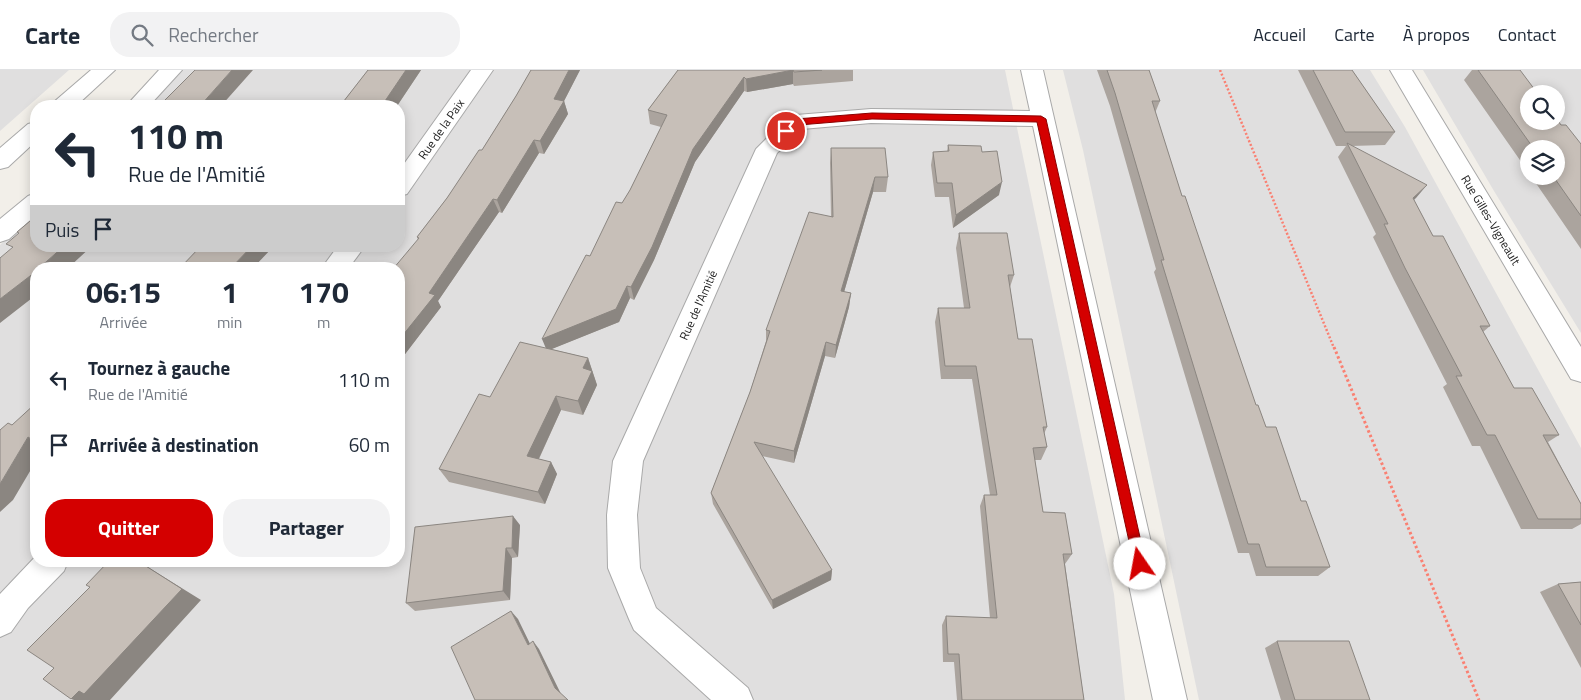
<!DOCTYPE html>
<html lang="fr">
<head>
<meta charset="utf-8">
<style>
  body { margin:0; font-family:"Titillium Web",sans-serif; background:#f2f2f3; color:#1f2937; height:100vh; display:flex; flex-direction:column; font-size:19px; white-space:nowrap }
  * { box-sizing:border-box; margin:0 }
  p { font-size:16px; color:#747a83 }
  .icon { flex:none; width:28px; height:28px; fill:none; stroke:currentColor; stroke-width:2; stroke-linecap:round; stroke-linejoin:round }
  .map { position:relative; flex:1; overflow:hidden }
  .sheet { position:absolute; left:30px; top:192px; width:375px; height:305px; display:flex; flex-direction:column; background:#fff; border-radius:20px; box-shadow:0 2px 12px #0003 }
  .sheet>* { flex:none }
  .top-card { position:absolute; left:30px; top:30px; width:375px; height:152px; border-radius:20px; box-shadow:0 2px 12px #0003; background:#fff; color:#1f2937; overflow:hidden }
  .buttons { position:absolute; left:1520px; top:15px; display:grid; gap:10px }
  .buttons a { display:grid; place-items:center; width:45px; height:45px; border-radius:50%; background:#fff; box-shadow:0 2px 12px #0003; font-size:25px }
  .pin { position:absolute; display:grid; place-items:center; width:42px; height:42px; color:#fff; margin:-21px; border:2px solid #fff; border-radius:50%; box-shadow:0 1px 5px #0007 }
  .me { position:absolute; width:55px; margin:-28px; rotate:348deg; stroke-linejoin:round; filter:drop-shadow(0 0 4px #0008) }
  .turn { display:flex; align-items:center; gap:18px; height:105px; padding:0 15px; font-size:22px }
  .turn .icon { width:65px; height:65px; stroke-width:2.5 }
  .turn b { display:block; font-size:35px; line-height:42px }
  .then { display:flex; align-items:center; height:48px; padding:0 15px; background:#0003; gap:10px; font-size:19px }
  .eta { display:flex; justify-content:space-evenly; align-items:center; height:85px; text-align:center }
  .eta b { font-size:30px; font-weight:700; line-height:35px }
  .button { display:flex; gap:10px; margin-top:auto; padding:10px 15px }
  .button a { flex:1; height:58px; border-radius:20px; background:#d40000; color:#fff; font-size:20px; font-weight:700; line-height:58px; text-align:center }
  .button a+a { background:#f2f2f3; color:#1f2937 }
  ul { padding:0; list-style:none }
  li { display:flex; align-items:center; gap:15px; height:65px; padding:0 15px }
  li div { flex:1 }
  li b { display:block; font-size:19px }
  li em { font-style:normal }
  header { display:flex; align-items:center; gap:30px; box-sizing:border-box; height:70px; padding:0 25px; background:#fff; border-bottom:1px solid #e0e1e3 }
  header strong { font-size:24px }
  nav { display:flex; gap:28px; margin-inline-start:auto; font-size:18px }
  .search { width:350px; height:45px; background:#f2f2f3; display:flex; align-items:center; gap:12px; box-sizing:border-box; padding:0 18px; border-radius:20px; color:#747a83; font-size:19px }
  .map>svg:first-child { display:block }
  .residential { fill:#e0dfdf; fill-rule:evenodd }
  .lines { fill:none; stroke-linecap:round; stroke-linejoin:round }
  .minor-casing { stroke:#a9a9a9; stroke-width:2 }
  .tertiary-casing { stroke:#a9a9a9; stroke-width:2 }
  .path-far1 { stroke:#fa8072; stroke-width:2.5; stroke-dasharray:2 2; stroke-linecap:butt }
  .path { stroke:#fa8072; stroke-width:3; stroke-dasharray:2.5 2.5; stroke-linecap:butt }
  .minor { fill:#fff; fill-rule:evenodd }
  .tertiary { fill:#fff; fill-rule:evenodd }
  .wall { fill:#aba49e }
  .shaded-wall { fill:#8b8681 }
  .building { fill:#c7bfb8; stroke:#8b8681 }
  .route { fill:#d40000; stroke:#8a0000 }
  .labels { text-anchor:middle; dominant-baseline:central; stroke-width:4; stroke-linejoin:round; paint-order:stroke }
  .street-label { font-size:12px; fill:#222; stroke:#fff }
</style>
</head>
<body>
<header>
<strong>Carte</strong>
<div class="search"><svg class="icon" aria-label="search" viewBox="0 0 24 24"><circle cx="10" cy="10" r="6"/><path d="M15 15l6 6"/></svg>Rechercher</div>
<nav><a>Accueil</a><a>Carte</a><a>À propos</a><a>Contact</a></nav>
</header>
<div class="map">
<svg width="1581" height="630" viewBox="0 0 1581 630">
  <rect width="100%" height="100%" fill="#f2efe9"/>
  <!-- residential -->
  <path class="residential" d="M0 0H69L0 61Z
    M179 0H1005L1114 524 1125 630H0V175L36 141V176H399V36H142ZM36 199H399V491H36Z
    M1063 0H1370L1405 57 1581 378V630H1199L1083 80Z
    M1423 0H1581V263L1494 121ZM1529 24H1556V51H1529ZM1529 79H1556V106H1529Z"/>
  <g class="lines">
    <defs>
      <path id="minor" d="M471 0H493L407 124 399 126V101Z
        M1021 0H1043L1187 630H1153L1033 56 871 53 802 59 777 83 643 391 637 445 640 498 656 538 748 618 753 630H711L634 560 629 549 608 498 607 445 613 391 756 79 788 47 796 45 871 39 1030 41Z
        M1390 0H1412L1581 277V312L1571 309Z
        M338 176H365L348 199H321Z
        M36 486V491H68L64 501 28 538 11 562 0 567V524Z"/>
      <path id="tertiary" d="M91 0H115L76 36H52L55 31Z
        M159 0H182L149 36H126Z
        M36 52V71L8 97 0 99V78L28 54Z
        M36 123V145L9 169 0 172V149L28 126Z"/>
    </defs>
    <!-- minor casing -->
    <use href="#minor" class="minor-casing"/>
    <!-- tertiary casing -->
    <use href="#tertiary" class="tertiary-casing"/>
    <!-- path-far1 -->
    <path class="path-far1" d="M1220 0 1334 278"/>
    <!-- path -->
    <path class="path" d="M1334 277 1479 630"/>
    <!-- minor -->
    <use href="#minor" class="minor"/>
    <!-- tertiary -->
    <use href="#tertiary" class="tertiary"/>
  </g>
  <!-- wall -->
  <path class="wall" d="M368 0H421L397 36H340Z
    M531 0H580L564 31 568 44 544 84 539 83 502 143 499 142 438 231 441 237 399 292 418 170 417 167 447 128 482 80 516 26Z
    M678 0H853V11L794 16 793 14 747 22 744 21 695 92 654 190 634 230 630 228 619 252 551 279 588 288 597 315 583 345 561 340 539 389 551 392 557 404 545 434 449 412 439 399 546 278 590 186 630 120 661 57 650 54 648 40Z
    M1097 0H1149L1160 31 1155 43 1182 126 1256 335 1301 431 1330 497 1318 506H1256L1249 483H1238L1154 202 1156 199 1110 36Z
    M1298 0H1352L1395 62 1385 75 1351 76 1414 130 1433 166 1490 256 1483 262 1514 318 1559 365 1548 372 1581 434V454L1572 459H1521L1480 376H1472L1443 317 1447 314 1394 210 1373 167 1376 164 1338 87 1346 76H1336Z
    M1472 0H1478L1561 55 1581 74V179L1531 106H1556V79H1529V103L1464 10Z
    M948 75 982 82 999 125 953 158 949 127H935L931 95 933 82H947Z
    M831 78 888 107 886 122H873L844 222 851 223 849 237 835 288 825 286 794 393 762 386 832 500 831 510 773 539 713 434 711 423 750 322 766 271V260L831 147 830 93Z
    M959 163 1014 205 1010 217 1018 269 1047 357 1044 364 1047 377 1041 390H1035L1043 442 1072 484 1065 494 1084 630H957L954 592H943L942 555 946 546 990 548 980 436 984 425H990L972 309H941L935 252 938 238H964L956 178Z
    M520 455 518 487 512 488 510 530 415 541 406 533Z
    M1581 512V598L1540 522 1558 514Z
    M1277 571 1370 630H1281L1265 578Z"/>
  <!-- shaded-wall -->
  <path class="shaded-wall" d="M232 0H253L221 36H200Z
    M406 0H421L397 36H387L385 31Z
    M569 0H580L564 31 568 44 544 84 540 71 554 29Z
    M793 0V14L747 22 746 9Z
    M744 7V21L695 92 654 190 634 230 631 217 693 79Z
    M382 31 385 36H377Z
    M534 70 539 83 502 143 497 130Z
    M875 107 873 122 840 236 841 221Z
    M1002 112 999 125 953 158 956 145Z
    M1427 115 1416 128 1402 141 1413 128Z
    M493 129 499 142 438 231 441 237 399 292V270L429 223Z
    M64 176H92L67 199H38Z
    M252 176H274L252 199H230Z
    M36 201V225L0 253V229Z
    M627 216 630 228 619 252 547 281 542 269Z
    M851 223 849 237 835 288 836 275Z
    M826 272 825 286 794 393V381Z
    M588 288 597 315 583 345 578 331 583 298Z
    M556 326 561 340 534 399 527 386Z
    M28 367 36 373V391L13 430 0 442V414Z
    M551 392 557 404 545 434 538 422Z
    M513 446 520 455 518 487 512 478Z
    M506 478 512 488 510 530 503 521Z
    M138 491 201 530 110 630H74L71 629Z
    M832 500 831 510 773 539 772 530Z
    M511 541 518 549 534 582 528 575Z
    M533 571 539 579 561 624 555 618Z"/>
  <!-- building -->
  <path class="building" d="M195 0H232L200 36H159Z
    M368 0H406L385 31H382L377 36H340Z
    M531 0H569L554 29 564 31 540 71 534 70 497 130 493 129 429 223 435 225 399 270V199H393L419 168 417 167 447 128 479 80H482L516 26Z
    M678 0H822L794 2 793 0 746 9 744 7 693 79 652 177 631 217 627 216 616 239 542 269 586 185 590 186 616 132 622 133 630 120 667 45 648 40Z
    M1107 0H1149L1160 31H1152L1182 126H1185L1195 156 1256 335H1258L1266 357H1276L1301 431H1306L1330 497H1266L1259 474H1248L1161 190H1164L1115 23Z
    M1313 0H1352L1395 62H1345Z
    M1478 0H1520L1538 24H1529V51H1556V48L1561 55H1566L1581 74V146L1553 106H1556V79H1534Z
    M1347 73 1427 115 1413 128 1433 166H1443L1490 256H1480L1514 318H1532L1559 365H1543L1581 434V449H1538L1495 365H1487L1456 306H1462L1405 198 1384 154H1388Z
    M948 75 981 76 982 82 997 81 1002 112 956 145 952 113H937L933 82 949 81Z
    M831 78H885L888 107H875L841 221 851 223 836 275 826 272 794 381 754 372 832 500 772 530 711 423 750 322 770 261 766 260 809 142 833 147Z
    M36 146V176H64L38 199H36V201L30 206 0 229V188L13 177 6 174 19 163 17 162Z
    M959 163H1007L1014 205H1008L1018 269H1032L1047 357H1043L1047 377 1033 378 1043 442 1065 443 1072 484H1063L1084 630H962L959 584H948L946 546 997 548 984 425H997L976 296H945L938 238H970Z
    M201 176H252L230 199H179Z
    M520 272 588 288 583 298 592 301 578 331 556 326 527 386 551 392 538 422 439 399 479 324 490 327Z
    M36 333V372L28 367 0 414V360L8 353 12 355Z
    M513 446 512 478H506L503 521 406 533 415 457Z
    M109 491H138L182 519 84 624 79 621 71 629 43 609 54 598 27 580 90 517 86 515Z
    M1581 512V555L1558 514Z
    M511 541 528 575 533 571 555 618 568 630H475L451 577Z
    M1277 571H1349L1370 630H1295Z"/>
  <!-- route -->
  <path class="route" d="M872 43 1041 46 1046 49 1146 494 1145 499 1140 501 1135 499 1134 494 1037 52 872 49 799 55 786 64 782 61 796 49Z"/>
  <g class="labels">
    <!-- street labels -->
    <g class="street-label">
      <text transform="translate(441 59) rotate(-55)">Rue de la Paix</text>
      <text transform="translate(1491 150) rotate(59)">Rue Gilles-Vigneault</text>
      <text transform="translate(698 235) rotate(-66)">Rue de l'Amitié</text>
    </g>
  </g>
</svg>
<div class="buttons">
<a><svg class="icon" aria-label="search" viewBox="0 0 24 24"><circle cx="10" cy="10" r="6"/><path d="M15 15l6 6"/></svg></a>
<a><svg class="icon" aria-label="layers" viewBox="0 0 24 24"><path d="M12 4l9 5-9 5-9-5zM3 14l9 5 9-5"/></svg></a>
</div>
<div class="pin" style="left:786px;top:61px;background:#d93025"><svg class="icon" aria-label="arrive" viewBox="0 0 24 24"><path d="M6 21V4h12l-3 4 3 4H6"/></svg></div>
<svg class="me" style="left:1140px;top:494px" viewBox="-20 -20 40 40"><circle r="19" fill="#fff"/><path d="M0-13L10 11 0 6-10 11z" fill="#d40000"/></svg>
<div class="top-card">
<div class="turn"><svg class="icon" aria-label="left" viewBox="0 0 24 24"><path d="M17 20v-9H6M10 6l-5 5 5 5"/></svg><div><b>110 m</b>Rue de l'Amitié</div></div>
<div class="then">Puis<svg class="icon" aria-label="arrive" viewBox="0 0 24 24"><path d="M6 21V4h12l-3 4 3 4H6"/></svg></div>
</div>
<section class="sheet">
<div class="eta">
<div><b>06:15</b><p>Arrivée</p></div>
<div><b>1</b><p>min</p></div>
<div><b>170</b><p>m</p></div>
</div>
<ul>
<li><svg class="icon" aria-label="left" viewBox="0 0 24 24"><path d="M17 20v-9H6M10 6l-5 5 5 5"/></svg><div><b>Tournez à gauche</b><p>Rue de l'Amitié</p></div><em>110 m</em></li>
<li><svg class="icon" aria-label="arrive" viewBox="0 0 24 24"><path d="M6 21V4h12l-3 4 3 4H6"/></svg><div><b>Arrivée à destination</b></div><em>60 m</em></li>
</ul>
<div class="button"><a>Quitter</a><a>Partager</a></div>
</section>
</div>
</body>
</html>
